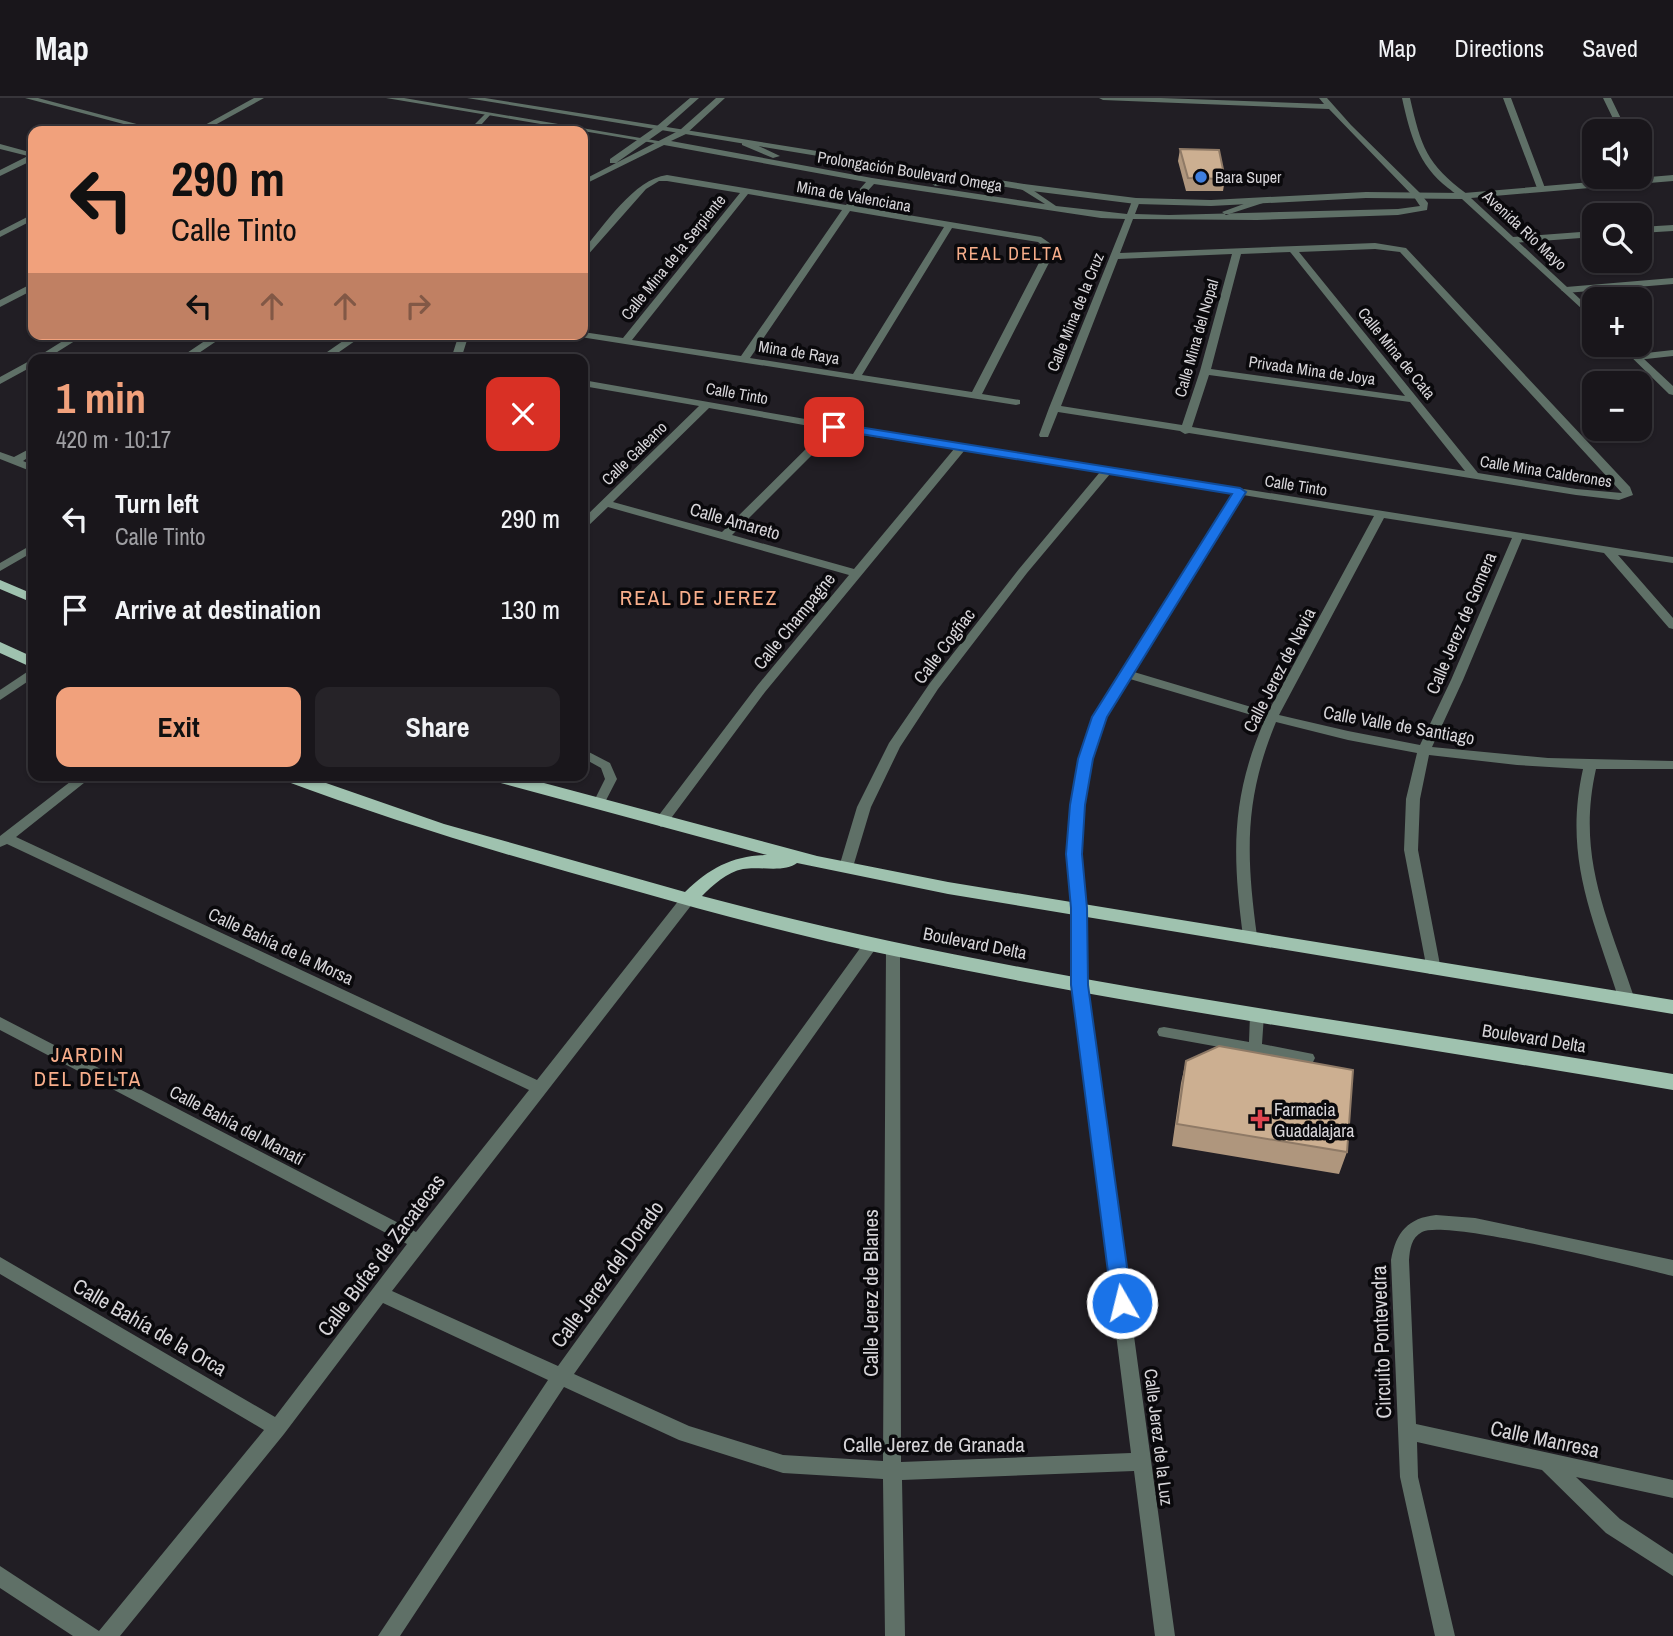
<!DOCTYPE html>
<html lang="en">
<head>
<meta charset="utf-8">
<style>
  body { margin:0; font-family:"Archivo Narrow",sans-serif; background:#262328; color:#f1f3f6; height:100vh; display:flex; flex-direction:column; font-size:26px; white-space:nowrap }
  * { box-sizing:border-box; margin:0 }
  p { font-size:23px; color:#9f9fa3 }
  .icon { flex:none; width:38px; height:38px; fill:none; stroke:currentColor; stroke-width:2; stroke-linecap:round; stroke-linejoin:round }
  .map { position:relative; flex:1; overflow:hidden }
  .sheet { position:absolute; left:28px; top:256px; width:560px; height:427px; display:flex; flex-direction:column; background:#19161b; border-radius:14px; box-shadow:0 2px 5px #0004,0 0 0 2px #37353a }
  .sheet>* { flex:none }
  .banner { position:absolute; left:28px; top:28px; width:560px; height:214px; border-radius:14px; box-shadow:0 2px 5px #0004,0 0 0 2px #37353a; background:#f1a17c; color:#111; overflow:hidden }
  .tools { position:absolute; left:1582px; top:21px; display:grid; gap:14px }
  .tools a { display:grid; place-items:center; width:70px; height:70px; border-radius:14px; background:#19161b; box-shadow:0 2px 5px #0004,0 0 0 2px #37353a; font-size:35px }
  .pin { position:absolute; display:grid; place-items:center; width:60px; height:60px; color:#fff; margin:-30px; border-radius:14px; box-shadow:0 4px 10px #0006 }
  .me { position:absolute; width:77px; margin:-38px; rotate:352deg; stroke-linejoin:round; filter:drop-shadow(0 0 5px #0008) }
  .turn { display:flex; align-items:center; gap:24px; height:147px; padding:0 28px; font-size:32px }
  .turn .icon { width:91px; height:91px; stroke-width:2.5 }
  .turn b { display:block; font-size:49px; line-height:60px }
  .lanes { display:flex; align-items:center; height:66px; padding:0 28px; background:#0003; justify-content:center; gap:35px; direction:ltr }
  .lanes .off { opacity:.35 }
  .round { display:grid; place-items:center; flex:none; width:74px; height:74px; border-radius:14px; background:#262328 }
  .headline { display:flex; align-items:center; justify-content:space-between; height:119px; padding:0 28px }
  h1 { font-size:42px; font-weight:800; line-height:52px; color:#f1a17c }
  .cta { display:flex; gap:14px; margin-top:auto; padding:14px 28px }
  .cta a { flex:1; height:80px; border-radius:14px; background:#f1a17c; color:#111; font-size:28px; font-weight:800; line-height:80px; text-align:center }
  .cta a+a { background:#262328; color:#f1f3f6 }
  ul { padding:0; list-style:none }
  li { display:flex; align-items:center; gap:21px; height:91px; padding:0 28px }
  li div { flex:1 }
  li b { display:block; font-size:26px }
  li em { font-style:normal }
  header { display:flex; align-items:center; gap:42px; box-sizing:border-box; height:98px; padding:0 35px; background:#19161b; border-bottom:2px solid #37353a }
  header strong { font-size:33px }
  nav { display:flex; gap:38px; margin-inline-start:auto; font-size:24px }
  .map>svg:first-child { display:block }
  .lines { fill:none; stroke-linecap:round; stroke-linejoin:round }
  .service { fill:#5f7067; fill-rule:evenodd }
  .minor { fill:#5f7067; fill-rule:evenodd }
  .tertiary { fill:#5f7067; fill-rule:evenodd }
  .primary { fill:#9fc2af; fill-rule:evenodd }
  .wall { fill:#af967d }
  .building { fill:#ccaf91; stroke:#8f7a66; stroke-width:2 }
  .route { fill:#1a73e8; stroke:#114b97; stroke-width:2 }
  .shop-dot { fill:#3f7fe0; stroke:#0a090c; stroke-width:2.5 }
  .health-dot { fill:#e0444e; stroke:#0a090c; stroke-width:2.5 }
  .labels { text-anchor:middle; dominant-baseline:central; stroke-width:7; stroke-linejoin:round; paint-order:stroke }
  .far-street-label { font-size:16px; fill:#d7d5d9; stroke:#0a090c }
  .far-poi-label { font-size:16px; fill:#d7d5d9; stroke:#0a090c; text-anchor:start }
  .far-quarter-label { font-size:18px; letter-spacing:2px; fill:#f8ae8b; stroke:#0a090c }
  .street-label { font-size:18px; fill:#d7d5d9; stroke:#0a090c }
  .poi-label { font-size:18px; fill:#d7d5d9; stroke:#0a090c; text-anchor:start }
  .quarter-label { font-size:21px; letter-spacing:2px; fill:#f8ae8b; stroke:#0a090c }
  .near-street-label { font-size:21px; fill:#d7d5d9; stroke:#0a090c }
</style>
</head>
<body>
<header>
<strong>Map</strong>
<nav><a>Map</a><a>Directions</a><a>Saved</a></nav>
</header>
<div class="map">
<svg width="1673" height="1538" viewBox="0 0 1673 1538">
  <rect width="100%" height="100%" fill="#211e24"/>
  <g class="lines">
    <!-- service -->
    <path class="service" d="M486 15 491 16 481 27 494 33H485L473 28Z
      M583 651 610 665 617 681 602 710 598 711 592 707 605 681 601 670 583 660Z
      M1257 912 1262 913 1264 917 1262 946 1313 956 1315 960 1313 964 1308 965 1164 939 1159 938 1157 934 1159 930 1164 929 1249 944 1250 917 1252 913Z"/>
    <!-- minor -->
    <path class="minor" d="M25 0H38L163 33H150Z
      M254 0H264L204 33H194Z
      M690 0H699L663 32 616 65H610V61L657 28Z
      M716 0H725L686 36 671 43 872 80 1045 106 1021 91V87L1024 86 1056 108 1127 116 1132 103 1136 100 1140 103 1135 116 1169 117 1398 111 1420 108 1414 99 1329 11 1103 2 1099 0H1161L1324 6 1319 0H1327L1351 27 1420 95 1428 105 1427 112 1398 117 1257 122 1133 121 1120 155 1375 145 1406 150 1630 389 1633 397 1619 402 1576 397 1189 335 1185 336 1180 333 1058 314 1048 339H1040L1039 337 1049 310 1125 121 1101 120 874 86 854 108 1041 139 1051 146 1053 157 982 296 1020 302V306L1016 307 574 238 572 236H583V234L623 240 740 95 667 83H659L646 91 586 159 583 160V152C604 128 634 81 667 77L846 107 866 84 664 47 583 87V82L680 32ZM748 96 842 112 741 258 632 242ZM850 113 944 129 853 276 750 260ZM952 130 1038 144 1044 149 1043 157 972 294 862 277ZM1375 151 1400 154 1622 395 1576 391 1478 375 1299 154ZM1290 154 1291 155 1405 298 1211 271 1241 156ZM1232 156 1200 273 1182 327 1061 308 1118 161ZM1209 277 1410 304 1465 373 1192 329Z
      M1402 0H1410C1421 48 1426 66 1467 96V100C1459 100 1455 95 1448 90 1418 67 1410 36 1402 0Z
      M1503 0H1511L1545 90 1544 92 1537 90Z
      M1603 0H1611L1627 33H1619Z
      M742 43H748L780 58 773 60 742 47Z
      M0 46 33 55V62L0 78V72L28 58 0 51Z
      M1640 67 1644 69 1649 84 1642 82Z
      M975 78 978 79V83L935 88 931 85 935 82Z
      M1260 100 1263 101V105L1226 117 1222 114Z
      M33 116V122L0 139V133Z
      M1673 127V133L1640 135V129Z
      M1594 133V139L1513 145 1509 142 1513 139Z
      M1673 180V186L1566 195 1561 192 1566 189Z
      M33 185V192L0 209V202Z
      M74 236H86L46 261H34Z
      M215 236H227L190 261H178Z
      M353 236H365L329 261H317Z
      M459 236H469L461 261H451Z
      M1673 252V258L1637 262 1632 259 1637 256Z
      M33 261V268L0 286V279Z
      M583 282 834 326 1673 459V465L1618 457 1673 520V531L1669 530 1604 455 1522 441 1463 582 1432 649 1548 660 1673 663V671H1596C1576 760 1608 820 1635 902L1632 906H1622L1619 902C1593 819 1563 760 1583 671L1517 667 1429 657 1420 701 1418 752 1441 872 1439 876H1429L1427 872 1404 752 1406 701 1417 655 1348 642 1276 624C1244 701 1246 757 1257 838L1255 842H1245L1243 838C1232 755 1231 699 1265 621L1130 581 1106 619 1093 661 1084 707 1081 756 1086 810V887L1175 1538H1155L1134 1373 902 1382 905 1538H885L883 1381 783 1375 679 1342 564 1289 400 1538H378L548 1282 383 1205 284 1336 120 1538H73L0 1490V1468L99 1533 264 1332 0 1176V1159L275 1319 407 1146 0 932V919L416 1134 529 992 7 746 0 749V738L79 677H94L16 739 537 982 683 797H693L695 801 693 805 392 1193 558 1268 866 842H876L878 846 876 850 574 1276 689 1328 783 1357 883 1363 886 851 888 847H898L900 851 901 1364 1131 1355 1072 887V810L1067 756 1070 707 1079 661 1094 619 1120 577 1119 575 1123 572 1234 396 1110 376 1027 475 938 591 900 649 871 709 853 769 846 774 839 769 857 709 889 645 930 585 1019 471 1100 374 964 353 765 594 666 727 661 729 654 724 656 721 757 588 849 477 608 409 587 429 583 430V421L699 308 583 288ZM709 310 826 331 722 434 613 404ZM836 333 954 351 854 471 732 437ZM1243 397 1374 418 1268 614 1134 574ZM1384 420 1512 440 1451 582 1420 647 1348 633 1279 617Z
      M33 349V356L23 363 33 367V374L0 361V354L14 359Z
      M33 446V454L0 473V465Z
      M33 570V580L0 602V592Z
      M1436 1117 1475 1120 1673 1162V1178C1635 1169 1446 1121 1422 1134 1411 1140 1410 1151 1409 1162L1416 1326 1673 1382V1400L1576 1379 1620 1421 1673 1456V1478L1606 1435 1542 1372 1417 1344 1418 1379 1455 1538H1435L1400 1379 1391 1162C1396 1134 1408 1120 1436 1117Z"/>
    <!-- tertiary -->
    <path class="tertiary" d="M386 0H404L670 45 666 47Z
      M467 0H485L1024 86 1136 100 1211 102 1366 94 1464 95 1673 77V83L1471 100 1594 214V222L1462 101 1366 100 1211 108 1136 106 1024 92Z
      M1619 247H1629L1673 288V297L1669 296Z"/>
    <!-- primary -->
    <path class="primary" d="M0 482 33 496V505L0 491Z
      M0 544 33 559V570L0 555Z
      M278 677H303L444 726 685 794C710 770 732 758 767 757L486 681 484 677H514L817 758 948 784 1673 902V916L948 796 797 765C785 775 759 768 743 771 727 774 713 787 702 798 1020 883 1349 921 1673 976V992C1413 947 1152 912 894 858 805 840 717 816 629 791 512 759 395 724 280 681Z"/>
  </g>
  <!-- wall -->
  <path class="wall" d="M1180 51 1225 81 1223 93H1186L1178 63Z
    M1186 963 1347 1054 1339 1076 1172 1048 1181 985Z"/>
  <!-- building -->
  <path class="building" d="M1180 51 1219 52 1225 81 1188 80Z
    M1219 948 1353 972 1347 1054 1177 1026 1186 963Z"/>
  <!-- route -->
  <path class="route" d="M834 325 1240 390 1246 394 1107 619 1093 661 1085 707 1082 756 1087 810 1088 887 1132 1205 1129 1211 1122 1213 1115 1211 1112 1205 1071 887V810L1066 756 1070 707 1078 661 1092 619 1232 396 830 331 828 329Z"/>
  <!-- markers -->
  <circle class="shop-dot" cx="1201" cy="79" r="7"/>
  <path class="health-dot" d="M1256.5 1010.5h7v7h7v7h-7v7h-7v-7h-7v-7h7z"/>
  <g class="labels">
    <!-- far-street labels -->
    <g class="far-street-label">
      <text transform="translate(910 73) rotate(9)">Prolongación Boulevard Omega</text>
      <text transform="translate(854 98) rotate(10)">Mina de Valenciana</text>
      <text transform="translate(1525 132) rotate(43)">Avenida Río Mayo</text>
      <text transform="translate(673 159) rotate(-51)">Calle Mina de la Serpiente</text>
      <text transform="translate(1075 214) rotate(-68)">Calle Mina de la Cruz</text>
      <text transform="translate(1196 240) rotate(-74)">Calle Mina del Nopal</text>
      <text transform="translate(799 254) rotate(9)">Mina de Raya</text>
      <text transform="translate(1397 255) rotate(51)">Calle Mina de Cata</text>
      <text transform="translate(1312 272) rotate(8)">Privada Mina de Joya</text>
      <text transform="translate(737 295) rotate(10)">Calle Tinto</text>
      <text transform="translate(634 355) rotate(-44)">Calle Galeano</text>
      <text transform="translate(1546 373) rotate(9)">Calle Mina Calderones</text>
      <text transform="translate(1296 387) rotate(9)">Calle Tinto</text>
    </g>
    <!-- far-poi labels -->
    <g class="far-poi-label">
      <text x="1215" y="79">Bara Super</text>
    </g>
    <!-- far-quarter labels -->
    <g class="far-quarter-label">
      <text x="1010" y="155">REAL DELTA</text>
    </g>
    <!-- street labels -->
    <g class="street-label">
      <text transform="translate(735 423) rotate(16)">Calle Amareto</text>
      <text transform="translate(794 523) rotate(-51)">Calle Champagne</text>
      <text transform="translate(1461 525) rotate(-67)">Calle Jerez de Gomera</text>
      <text transform="translate(944 548) rotate(-53)">Calle Cogñac</text>
      <text transform="translate(1279 572) rotate(-63)">Calle Jerez de Navia</text>
      <text transform="translate(1399 627) rotate(10)">Calle Valle de Santiago</text>
      <text transform="translate(975 845) rotate(11)">Boulevard Delta</text>
      <text transform="translate(281 848) rotate(25)">Calle Bahía de la Morsa</text>
      <text transform="translate(1534 940) rotate(9)">Boulevard Delta</text>
      <text transform="translate(237 1027) rotate(28)">Calle Bahía del Manatí</text>
      <text transform="translate(1159 1339) rotate(83)">Calle Jerez de la Luz</text>
    </g>
    <!-- poi labels -->
    <g class="poi-label">
      <text x="1274" y="1011">Farmacia<tspan x="1274" dy="21">Guadalajara</tspan></text>
    </g>
    <!-- quarter labels -->
    <g class="quarter-label">
      <text x="699" y="499">REAL DE JEREZ</text>
      <text x="88" y="956">JARDIN<tspan x="88" dy="24">DEL DELTA</tspan></text>
    </g>
    <!-- near-street labels -->
    <g class="near-street-label">
      <text transform="translate(381 1157) rotate(-53)">Calle Bufas de Zacatecas</text>
      <text transform="translate(607 1176) rotate(-54)">Calle Jerez del Dorado</text>
      <text transform="translate(870 1195) rotate(-90)">Calle Jerez de Blanes</text>
      <text transform="translate(150 1229) rotate(30)">Calle Bahía de la Orca</text>
      <text transform="translate(1381 1244) rotate(-92)">Circuito Pontevedra</text>
      <text transform="translate(1545 1341) rotate(12)">Calle Manresa</text>
      <text x="934" y="1346">Calle Jerez de Granada</text>
    </g>
  </g>
</svg>
<div class="tools">
<a><svg class="icon" aria-label="sound" viewBox="0 0 24 24"><path d="M4 9h4l5-4v14l-5-4H4zM17 9q2 3 0 6"/></svg></a>
<a><svg class="icon" aria-label="search" viewBox="0 0 24 24"><circle cx="10" cy="10" r="6"/><path d="M15 15l6 6"/></svg></a>
<a>+</a>
<a>−</a>
</div>
<div class="pin" style="left:834px;top:329px;background:#d93025"><svg class="icon" aria-label="arrive" viewBox="0 0 24 24"><path d="M6 21V4h12l-3 4 3 4H6"/></svg></div>
<svg class="me" style="left:1122px;top:1205px" viewBox="-20 -20 40 40"><circle r="17" fill="#1a73e8" stroke="#fff" stroke-width="3"/><path d="M0-11L8 9 0 5-8 9z" fill="#fff"/></svg>
<div class="banner">
<div class="turn"><svg class="icon" aria-label="left" viewBox="0 0 24 24"><path d="M17 20v-9H6M10 6l-5 5 5 5"/></svg><div><b>290 m</b>Calle Tinto</div></div>
<div class="lanes"><svg class="icon" aria-label="left" viewBox="0 0 24 24"><path d="M17 20v-9H6M10 6l-5 5 5 5"/></svg><svg class="icon off" aria-label="ahead" viewBox="0 0 24 24"><path d="M12 20V5M6 11l6-6 6 6"/></svg><svg class="icon off" aria-label="ahead" viewBox="0 0 24 24"><path d="M12 20V5M6 11l6-6 6 6"/></svg><svg class="icon off" aria-label="right" viewBox="0 0 24 24"><path d="M7 20v-9h11M14 6l5 5-5 5"/></svg></div>
</div>
<section class="sheet">
<div class="headline"><div><h1>1 min</h1><p>420 m · 10:17</p></div><a class="round" style="background:#d93025;color:#fff"><svg class="icon" aria-label="close" viewBox="0 0 24 24"><path d="M6 6l12 12M18 6L6 18"/></svg></a></div>
<ul>
<li><svg class="icon" aria-label="left" viewBox="0 0 24 24"><path d="M17 20v-9H6M10 6l-5 5 5 5"/></svg><div><b>Turn left</b><p>Calle Tinto</p></div><em>290 m</em></li>
<li><svg class="icon" aria-label="arrive" viewBox="0 0 24 24"><path d="M6 21V4h12l-3 4 3 4H6"/></svg><div><b>Arrive at destination</b></div><em>130 m</em></li>
</ul>
<div class="cta"><a>Exit</a><a>Share</a></div>
</section>
</div>
</body>
</html>
